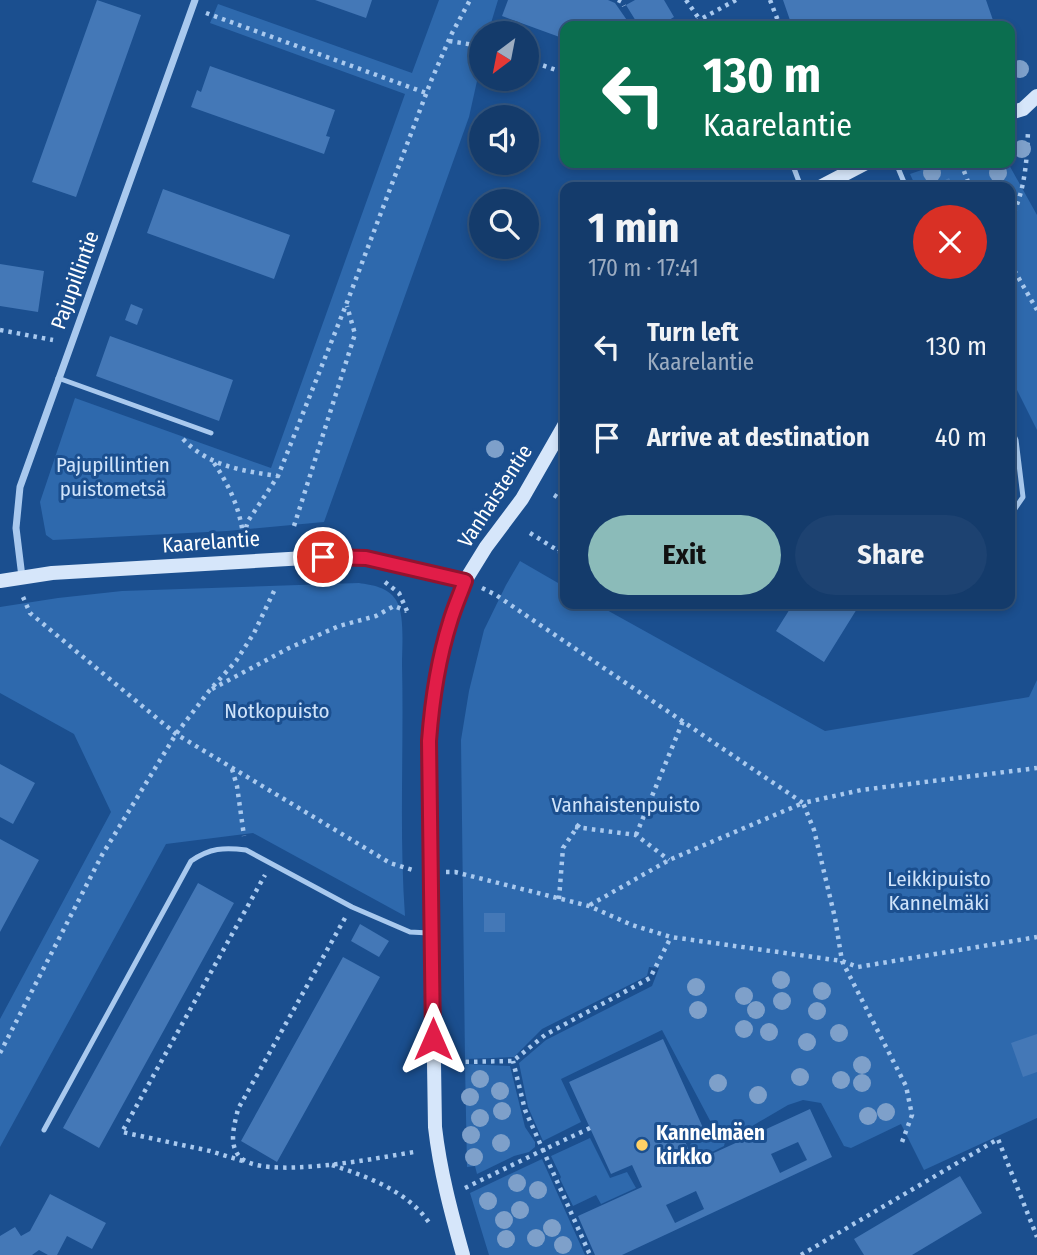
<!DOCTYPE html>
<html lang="en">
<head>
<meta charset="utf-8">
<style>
  body { margin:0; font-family:"Fira Sans Condensed",sans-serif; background:#1d4271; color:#f1f3f6; height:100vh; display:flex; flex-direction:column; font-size:26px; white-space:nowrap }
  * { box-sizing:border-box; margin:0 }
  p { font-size:23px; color:#9dadc1 }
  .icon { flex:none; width:38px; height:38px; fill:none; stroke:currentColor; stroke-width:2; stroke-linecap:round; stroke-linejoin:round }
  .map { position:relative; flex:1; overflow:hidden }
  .sheet { position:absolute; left:560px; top:182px; width:455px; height:427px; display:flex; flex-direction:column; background:#143b6b; border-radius:14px; box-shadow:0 4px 10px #0003,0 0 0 2px #33557e }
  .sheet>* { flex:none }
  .guide { position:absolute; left:560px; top:21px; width:455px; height:147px; border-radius:14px; box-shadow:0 4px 10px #0003,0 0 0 2px #33557e; background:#0b6e4f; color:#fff; overflow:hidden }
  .needle { width:46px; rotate:212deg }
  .tools { position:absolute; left:469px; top:21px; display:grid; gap:14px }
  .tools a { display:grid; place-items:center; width:70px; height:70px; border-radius:50%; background:#143b6b; box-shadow:0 4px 10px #0003,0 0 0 2px #33557e; font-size:35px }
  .pin { position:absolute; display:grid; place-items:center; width:60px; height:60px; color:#fff; margin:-30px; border:4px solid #fff; border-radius:50%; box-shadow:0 2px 7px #0007 }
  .me { position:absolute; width:77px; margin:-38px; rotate:0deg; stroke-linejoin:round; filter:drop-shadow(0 0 5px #0008) }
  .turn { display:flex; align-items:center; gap:24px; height:147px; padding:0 28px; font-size:32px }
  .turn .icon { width:91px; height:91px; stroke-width:2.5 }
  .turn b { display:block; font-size:49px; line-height:60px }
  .round { display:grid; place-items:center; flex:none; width:74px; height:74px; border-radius:37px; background:#1d4271 }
  .headline { display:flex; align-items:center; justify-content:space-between; height:119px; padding:0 28px }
  h1 { font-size:42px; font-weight:700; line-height:52px }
  .button { display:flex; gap:14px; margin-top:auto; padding:14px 28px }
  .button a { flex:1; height:80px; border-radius:42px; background:#8bbbb9; color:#111; font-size:28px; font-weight:700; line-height:80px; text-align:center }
  .button a+a { background:#1d4271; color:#f1f3f6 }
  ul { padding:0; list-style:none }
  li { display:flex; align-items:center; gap:21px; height:91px; padding:0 28px }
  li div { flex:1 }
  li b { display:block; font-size:26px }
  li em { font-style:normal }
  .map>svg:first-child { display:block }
  .green { fill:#2e69ad }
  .building { fill:#4478b7; fill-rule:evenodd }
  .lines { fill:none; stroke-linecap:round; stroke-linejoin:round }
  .path { stroke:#a9c9ee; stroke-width:4.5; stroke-dasharray:3.5 5; stroke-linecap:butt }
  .lane { stroke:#a9c9ee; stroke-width:5 }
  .street { stroke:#a9c9ee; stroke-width:7 }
  .secondary { stroke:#d6e6fa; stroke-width:14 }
  .tree { fill:#7ea0ca }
  .route-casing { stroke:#92132f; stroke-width:18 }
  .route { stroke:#e11d48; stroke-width:12 }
  .poi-dot { fill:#ffd166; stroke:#1b4f8f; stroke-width:2.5 }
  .labels { text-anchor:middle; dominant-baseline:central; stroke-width:6; stroke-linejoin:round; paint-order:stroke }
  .street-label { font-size:21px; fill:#fff; stroke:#1b4f8f }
  .park-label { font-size:21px; fill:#cfe3fa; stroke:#1b4f8f }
  .poi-label { font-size:21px; font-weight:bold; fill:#fff; stroke:#1b4f8f; text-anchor:start }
</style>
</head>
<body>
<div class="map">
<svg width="1037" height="1255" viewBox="0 0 1037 1255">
  <rect width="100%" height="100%" fill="#1b4f8f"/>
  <!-- green -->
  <path class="green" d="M439 0H498L488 33H481V63L469 117 324 522 227 531 53 540 46 535 40 502 75 398 271 468 405 94 210 23 218 4 412 73Z
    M942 163H1008L1037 215V430L1010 376V187H916L910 174Z
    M520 561 565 587V604H596L825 731 1029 697 1037 680V1118L924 1170 901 1124 851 1148 844 1146 821 1103 803 1100 788 1105 725 1142 724 1146 698 1159 690 1144 715 1130 662 1030 561 1079 581 1122 543 1141 528 1107 519 1063 546 1040 652 986 659 968 649 967 647 976 542 1029 514 1057 465 1059 461 740 469 691 484 630 506 585Z
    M359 583C372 585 388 587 396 600 405 614 402 647 402 664 404 748 399 832 405 916L253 833 166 844 0 1147V1019L111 812 74 734 0 693V607L58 598 122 591Z
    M465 1064 510 1066 525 1127 535 1142V1147L529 1152 514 1156 477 1174 475 1166 467 1167Z
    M590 1138 610 1178 627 1172 636 1188 601 1204 596 1195 573 1206 560 1179 561 1177 551 1156Z
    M542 1159 585 1255H489L470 1193Z"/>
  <!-- building -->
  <path class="building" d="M97 0 141 15 76 197 32 182Z
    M315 0H372L366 18Z
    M508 0H608L615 3 631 26H565V39L502 16Z
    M635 0H664L674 17 659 26H639L626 5Z
    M783 0H986L995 26H792Z
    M210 66 335 110 326 136 330 137 324 154 191 107 197 90 201 92Z
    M949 178 954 187H932Z
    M163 189 290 235 274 279 147 233Z
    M0 264 44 271 38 312 0 306Z
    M131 304 143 309 137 325 125 320Z
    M110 336 233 380 219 421 96 376Z
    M793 604H860L824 662 776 631Z
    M0 764 35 783 13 824 0 817Z
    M0 839 39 860 0 932Z
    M198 883 234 903 99 1148 63 1128Z
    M484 913H505V932H484Z
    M360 924 389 941 379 957 351 941Z
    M343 957 380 977 277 1162 241 1141Z
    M1037 1034V1072L1023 1077 1011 1043Z
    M663 1039 704 1130 684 1139 694 1162 810 1109 832 1157 622 1255H595L578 1216 642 1187 632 1165 611 1174 569 1082ZM798 1142 807 1160 780 1173 771 1154ZM696 1191 704 1209 675 1223 666 1205Z
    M960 1176 982 1213 912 1255H864L854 1239Z
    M50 1194 106 1223 92 1249 67 1236 57 1255H48L39 1250 32 1255H0V1236L15 1227 21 1236 30 1231Z"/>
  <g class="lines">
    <!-- path -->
    <path class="path" d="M618 0 622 2 624 6
      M686 0 700 20
      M770 0 780 26
      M206 13 426 93
      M688 26 736 0
      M449 41 481 46
      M527 60 565 73
      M961 163 970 187
      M1010 220C1025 192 1027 161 1028 130
      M1010 263 1037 310
      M0 330 53 340
      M183 439C208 466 243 471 278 476
      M214 463C229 485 240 509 243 535
      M554 495 565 502
      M294 526 355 334 347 306
      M530 533 565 555
      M241 544 248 521 278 476 346 305 431 81 451 35 470 0
      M559 552 565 543
      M385 582 399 593 407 611
      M482 588 496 595 803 803 861 790 1037 768
      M23 597 30 613 176 734 390 863 413 870
      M790 604 792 606
      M212 689 289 648 339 626 376 616 394 606 407 611
      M232 769 237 786 244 836
      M575 827 636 835 669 860
      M636 835 683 721
      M446 872H455L589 906 632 925 671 937 842 961 858 967 1037 937
      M559 899 563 848 582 820
      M590 905 669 860 803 803 814 830 835 918 842 961 906 1086 912 1115 902 1142
      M345 918 238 1109C235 1123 228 1143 239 1156 260 1182 382 1157 414 1152
      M0 1053 102 855 176 734 209 691 236 661 254 633 275 589
      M457 1062 513 1061 545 1035 650 978 671 937
      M590 1128 543 1150 590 1255
      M243 1161 210 1151 122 1132 265 875
      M332 1165C368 1177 408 1191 430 1224
      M465 1188 543 1150 525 1110 513 1061
      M801 1255 998 1139 1037 1237"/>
    <!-- lane -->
    <path class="lane" d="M792 163 801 187
      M896 163 906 187
      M58 378 211 433
      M1010 427 1016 440 1023 497 1010 516
      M44 1130 191 861C210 848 224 847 246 850L352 907 410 932 429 933"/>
    <!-- street -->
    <path class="street" d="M22 577 16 528 20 487 195 0"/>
    <!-- secondary -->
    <path class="secondary" d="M1010 113 1023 109 1037 96
      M820 187 866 163
      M0 581 52 573 323 557 366 558 465 581
      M463 1255C451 1212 440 1171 435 1127L429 741 432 707 438 671 450 622 465 581 486 547 522 499 565 424"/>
  </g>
  <!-- trees -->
  <g class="tree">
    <circle cx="1020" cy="69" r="9"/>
    <circle cx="1022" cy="149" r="9"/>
    <circle cx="932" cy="173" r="9"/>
    <circle cx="998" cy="173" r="9"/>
    <circle cx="495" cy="449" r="9"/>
    <circle cx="781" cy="980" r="9"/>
    <circle cx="696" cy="987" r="9"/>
    <circle cx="822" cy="991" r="9"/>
    <circle cx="744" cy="996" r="9"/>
    <circle cx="782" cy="1001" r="9"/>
    <circle cx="698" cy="1010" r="9"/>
    <circle cx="756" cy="1010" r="9"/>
    <circle cx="817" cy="1011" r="9"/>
    <circle cx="744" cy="1029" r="9"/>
    <circle cx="769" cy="1032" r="9"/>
    <circle cx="839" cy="1033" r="9"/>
    <circle cx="807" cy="1042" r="9"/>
    <circle cx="862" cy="1065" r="9"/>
    <circle cx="800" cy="1077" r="9"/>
    <circle cx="480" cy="1079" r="9"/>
    <circle cx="841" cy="1080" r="9"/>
    <circle cx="718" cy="1083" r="9"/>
    <circle cx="862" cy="1083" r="9"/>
    <circle cx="500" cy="1091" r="9"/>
    <circle cx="758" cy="1095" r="9"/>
    <circle cx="470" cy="1097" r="9"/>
    <circle cx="502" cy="1111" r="9"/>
    <circle cx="886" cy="1112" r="9"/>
    <circle cx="868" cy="1116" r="9"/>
    <circle cx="480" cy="1118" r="9"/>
    <circle cx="471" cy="1135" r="9"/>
    <circle cx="501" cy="1143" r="9"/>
    <circle cx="474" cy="1157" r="9"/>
    <circle cx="517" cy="1183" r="9"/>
    <circle cx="538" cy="1190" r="9"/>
    <circle cx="488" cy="1201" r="9"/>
    <circle cx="520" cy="1210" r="9"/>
    <circle cx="504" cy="1220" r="9"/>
    <circle cx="552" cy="1228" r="9"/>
    <circle cx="536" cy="1238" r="9"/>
    <circle cx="506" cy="1239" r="9"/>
    <circle cx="563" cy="1245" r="9"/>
  </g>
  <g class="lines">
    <defs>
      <path id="route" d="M323 557 366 558 465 581C460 595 454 608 450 622 438 660 432 701 429 741L433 1039"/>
    </defs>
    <!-- route casing -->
    <use href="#route" class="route-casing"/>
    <!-- route -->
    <use href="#route" class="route"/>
  </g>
  <!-- markers -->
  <circle class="poi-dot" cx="642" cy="1145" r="7"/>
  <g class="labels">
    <!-- street labels -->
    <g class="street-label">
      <text transform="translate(75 280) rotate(-70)">Pajupillintie</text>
      <text transform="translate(495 496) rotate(-57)">Vanhaistentie</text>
      <text transform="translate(211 542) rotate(-4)">Kaarelantie</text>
    </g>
    <!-- park labels -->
    <g class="park-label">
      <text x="113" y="465">Pajupillintien<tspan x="113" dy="24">puistometsä</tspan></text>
      <text x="277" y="711">Notkopuisto</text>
      <text x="626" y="805">Vanhaistenpuisto</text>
      <text x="939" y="879">Leikkipuisto<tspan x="939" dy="24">Kannelmäki</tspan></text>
    </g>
    <!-- poi labels -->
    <g class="poi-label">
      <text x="656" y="1133">Kannelmäen<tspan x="656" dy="24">kirkko</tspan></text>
    </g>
  </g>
</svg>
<div class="tools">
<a><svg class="needle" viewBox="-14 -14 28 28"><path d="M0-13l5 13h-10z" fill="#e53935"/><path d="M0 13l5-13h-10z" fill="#9dadc1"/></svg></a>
<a><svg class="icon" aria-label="sound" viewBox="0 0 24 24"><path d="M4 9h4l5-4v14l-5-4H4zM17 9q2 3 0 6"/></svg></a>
<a><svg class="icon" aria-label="search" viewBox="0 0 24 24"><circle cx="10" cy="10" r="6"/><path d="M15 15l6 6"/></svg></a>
</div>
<div class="pin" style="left:323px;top:557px;background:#d93025"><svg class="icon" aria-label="arrive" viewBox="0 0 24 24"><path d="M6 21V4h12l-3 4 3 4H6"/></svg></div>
<svg class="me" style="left:433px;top:1039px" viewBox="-20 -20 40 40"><path d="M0-17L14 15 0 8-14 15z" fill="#e11d48" stroke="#fff" stroke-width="4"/></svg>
<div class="guide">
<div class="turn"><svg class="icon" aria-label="left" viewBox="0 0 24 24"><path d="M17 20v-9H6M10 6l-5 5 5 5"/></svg><div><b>130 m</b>Kaarelantie</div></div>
</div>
<section class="sheet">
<div class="headline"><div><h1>1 min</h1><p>170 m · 17:41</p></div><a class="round" style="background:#d93025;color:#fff"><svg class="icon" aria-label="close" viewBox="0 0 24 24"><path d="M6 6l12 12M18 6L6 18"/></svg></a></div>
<ul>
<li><svg class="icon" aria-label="left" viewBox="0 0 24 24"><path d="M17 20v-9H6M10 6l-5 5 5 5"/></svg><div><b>Turn left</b><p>Kaarelantie</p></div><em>130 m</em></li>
<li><svg class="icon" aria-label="arrive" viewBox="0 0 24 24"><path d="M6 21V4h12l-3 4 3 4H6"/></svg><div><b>Arrive at destination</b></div><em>40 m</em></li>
</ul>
<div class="button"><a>Exit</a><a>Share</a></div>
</section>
</div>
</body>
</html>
